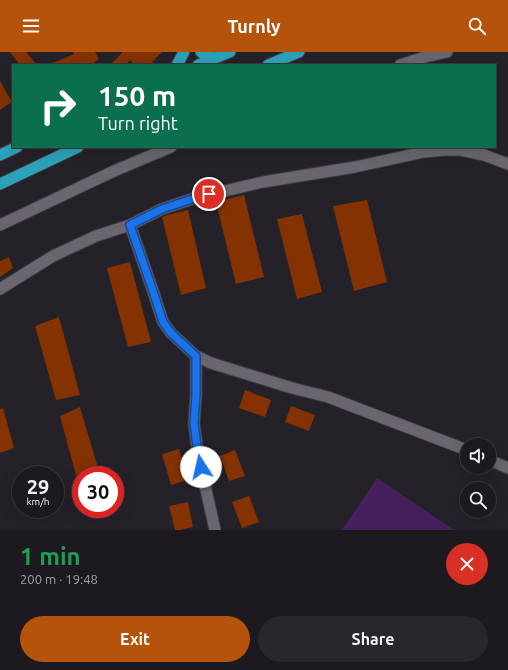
<!DOCTYPE html>
<html lang="en">
<head>
<meta charset="utf-8">
<style>
  body { margin:0; font-family:Ubuntu,sans-serif; background:#29262c; color:#f1f3f6; height:100vh; display:flex; flex-direction:column; font-size:15px; white-space:nowrap }
  * { box-sizing:border-box; margin:0 }
  p { font-size:13px; color:#a0a0a4 }
  .icon { flex:none; width:22px; height:22px; fill:none; stroke:currentColor; stroke-width:2; stroke-linecap:round; stroke-linejoin:round }
  .map { position:relative; height:478px; overflow:hidden }
  .drawer { display:flex; flex-direction:column; background:#1c191f; flex:1 }
  .drawer>* { flex:none }
  .top-card { position:absolute; left:12px; top:12px; width:484px; height:84px; border-radius:0px; box-shadow:0 4px 16px #0002,0 0 0 1px #3a383d; background:#0b6e4f; color:#fff; overflow:hidden }
  .controls { position:absolute; left:460px; top:386px; display:grid; gap:8px }
  .controls a { display:grid; place-items:center; width:36px; height:36px; border-radius:50%; background:#1c191f; box-shadow:0 4px 16px #0002,0 0 0 1px #3a383d; font-size:20px }
  .speed { position:absolute; left:12px; top:414px; display:flex; gap:8px; font-size:20px; font-weight:700; text-align:center }
  .speed>* { display:grid; place-content:center; width:52px; height:52px; border-radius:50%; background:#1c191f; box-shadow:0 4px 16px #0002,0 0 0 1px #3a383d; line-height:1 }
  .speed small { font-size:10px; font-weight:400 }
  .speed .limit { border:6px solid #d22; background:#fff; color:#111 }
  .pin { position:absolute; display:grid; place-items:center; width:34px; height:34px; color:#fff; margin:-17px; border:2px solid #fff; border-radius:50%; box-shadow:0 1px 4px #0007 }
  .me { position:absolute; width:44px; margin:-22px; rotate:350deg; stroke-linejoin:round; filter:drop-shadow(0 0 3px #0008) }
  .turn { display:flex; align-items:center; gap:14px; height:84px; padding:0 20px; font-size:18px }
  .turn .icon { width:52px; height:52px; stroke-width:2.5 }
  .turn b { display:block; font-size:28px; line-height:34px }
  .round { display:grid; place-items:center; flex:none; width:42px; height:42px; border-radius:21px; background:#29262c }
  .headline { display:flex; align-items:center; justify-content:space-between; height:68px; padding:0 20px }
  h1 { font-size:24px; font-weight:700; line-height:30px; color:#1e9e55 }
  .cta { display:flex; gap:8px; margin-top:auto; padding:8px 20px }
  .cta a { flex:1; height:46px; border-radius:24px; background:#b45309; color:#fff; font-size:16px; font-weight:700; line-height:46px; text-align:center }
  .cta a+a { background:#29262c; color:#f1f3f6 }
  header { display:flex; justify-content:space-between; align-items:center; height:52px; padding:0 20px; background:#b45309; color:#fff; font-size:18px; font-weight:700 }
  .map>svg:first-child { display:block }
  .green { fill:#45205d }
  .building { fill:#843201 }
  .lines { fill:none; stroke-linecap:round; stroke-linejoin:round }
  .minor-casing { stroke:#3f3c43; stroke-width:13 }
  .trunk-casing { stroke:#3f3c43; stroke-width:13 }
  .minor { stroke:#6a656e; stroke-width:11 }
  .trunk { stroke:#2ca2b9; stroke-width:11 }
  .route-casing { stroke:#114b97; stroke-width:10 }
  .route { stroke:#1a73e8; stroke-width:7 }
</style>
</head>
<body>
<header><svg class="icon" aria-label="menu" viewBox="0 0 24 24"><path d="M4 6h16M4 12h16M4 18h16"/></svg>Turnly<svg class="icon" aria-label="search" viewBox="0 0 24 24"><circle cx="10" cy="10" r="6"/><path d="M15 15l6 6"/></svg></header>
<div class="map">
<svg width="508" height="478" viewBox="0 0 508 478">
  <rect width="100%" height="100%" fill="#252129"/>
  <!-- green -->
  <path class="green" d="M377 426 454 478H342Z"/>
  <!-- building -->
  <path class="building" d="M10 0H26L37 13H20Z
    M73 0H95L99 7 91 13H48L74 2Z
    M122 0H162L149 13H135L130 8 125 13H110L122 1Z
    M0 29 12 50 0 58Z
    M244 143 264 225 236 232 216 150Z
    M367 148 387 230 354 239 333 154Z
    M188 158 206 236 181 243 162 165 167 163Z
    M302 162 322 240 297 247 277 167Z
    M9 205 13 216 0 225V209Z
    M130 210 151 290 128 295 107 216Z
    M59 265 80 343 56 348 35 274Z
    M245 338 271 348 265 365 239 356Z
    M291 354 315 363 309 379 285 370Z
    M80 355 100 423H76L60 364Z
    M3 356 14 396 0 401V357Z
    M179 397 188 428 171 433 162 402Z
    M235 398 245 424 229 429 220 404Z
    M249 444 259 470 242 476 232 450Z
    M188 450 193 475 180 478H175L169 454Z"/>
  <g class="lines">
    <defs>
      <path id="minor" d="M400 13 425 5 447 0
        M0 173 114 119 171 95
        M130 173 162 157 195 146 263 130 355 115 424 100 445 98H460L484 103 508 112
        M0 237 53 204 96 184 130 173 153 239 163 270 171 281 196 304 211 311 292 336 328 345 467 398
        M196 304V343L194 371 198 402 215 478
        M489 408 508 416"/>
      <path id="trunk" d="M201 0 208 5 215 6
        M177 13 184 0
        M198 13 230 0
        M268 13 299 0
        M0 103 17 95
        M0 132 78 95"/>
    </defs>
    <!-- minor casing -->
    <use href="#minor" class="minor-casing"/>
    <!-- trunk casing -->
    <use href="#trunk" class="trunk-casing"/>
    <!-- minor -->
    <use href="#minor" class="minor"/>
    <!-- trunk -->
    <use href="#trunk" class="trunk"/>
  </g>
  <g class="lines">
    <defs>
      <path id="route" d="M201 415 198 402 194 371 196 343V304L171 281 163 270 153 239 130 173 162 157 195 146 209 142"/>
    </defs>
    <!-- route casing -->
    <use href="#route" class="route-casing"/>
    <!-- route -->
    <use href="#route" class="route"/>
  </g>
</svg>
<div class="controls">
<a><svg class="icon" aria-label="sound" viewBox="0 0 24 24"><path d="M4 9h4l5-4v14l-5-4H4zM17 9q2 3 0 6"/></svg></a>
<a><svg class="icon" aria-label="search" viewBox="0 0 24 24"><circle cx="10" cy="10" r="6"/><path d="M15 15l6 6"/></svg></a>
</div>
<div class="speed"><div>29<small>km/h</small></div><div class="limit">30</div></div>
<div class="pin" style="left:209px;top:142px;background:#d93025"><svg class="icon" aria-label="arrive" viewBox="0 0 24 24"><path d="M6 21V4h12l-3 4 3 4H6"/></svg></div>
<svg class="me" style="left:201px;top:415px" viewBox="-20 -20 40 40"><circle r="19" fill="#fff"/><path d="M0-13L10 11 0 6-10 11z" fill="#1a73e8"/></svg>
<div class="top-card">
<div class="turn"><svg class="icon" aria-label="right" viewBox="0 0 24 24"><path d="M7 20v-9h11M14 6l5 5-5 5"/></svg><div><b>150 m</b>Turn right</div></div>
</div>
</div>
<section class="drawer">
<div class="headline"><div><h1>1 min</h1><p>200 m · 19:48</p></div><a class="round" style="background:#d93025;color:#fff"><svg class="icon" aria-label="close" viewBox="0 0 24 24"><path d="M6 6l12 12M18 6L6 18"/></svg></a></div>
<div class="cta"><a>Exit</a><a>Share</a></div>
</section>
</body>
</html>
